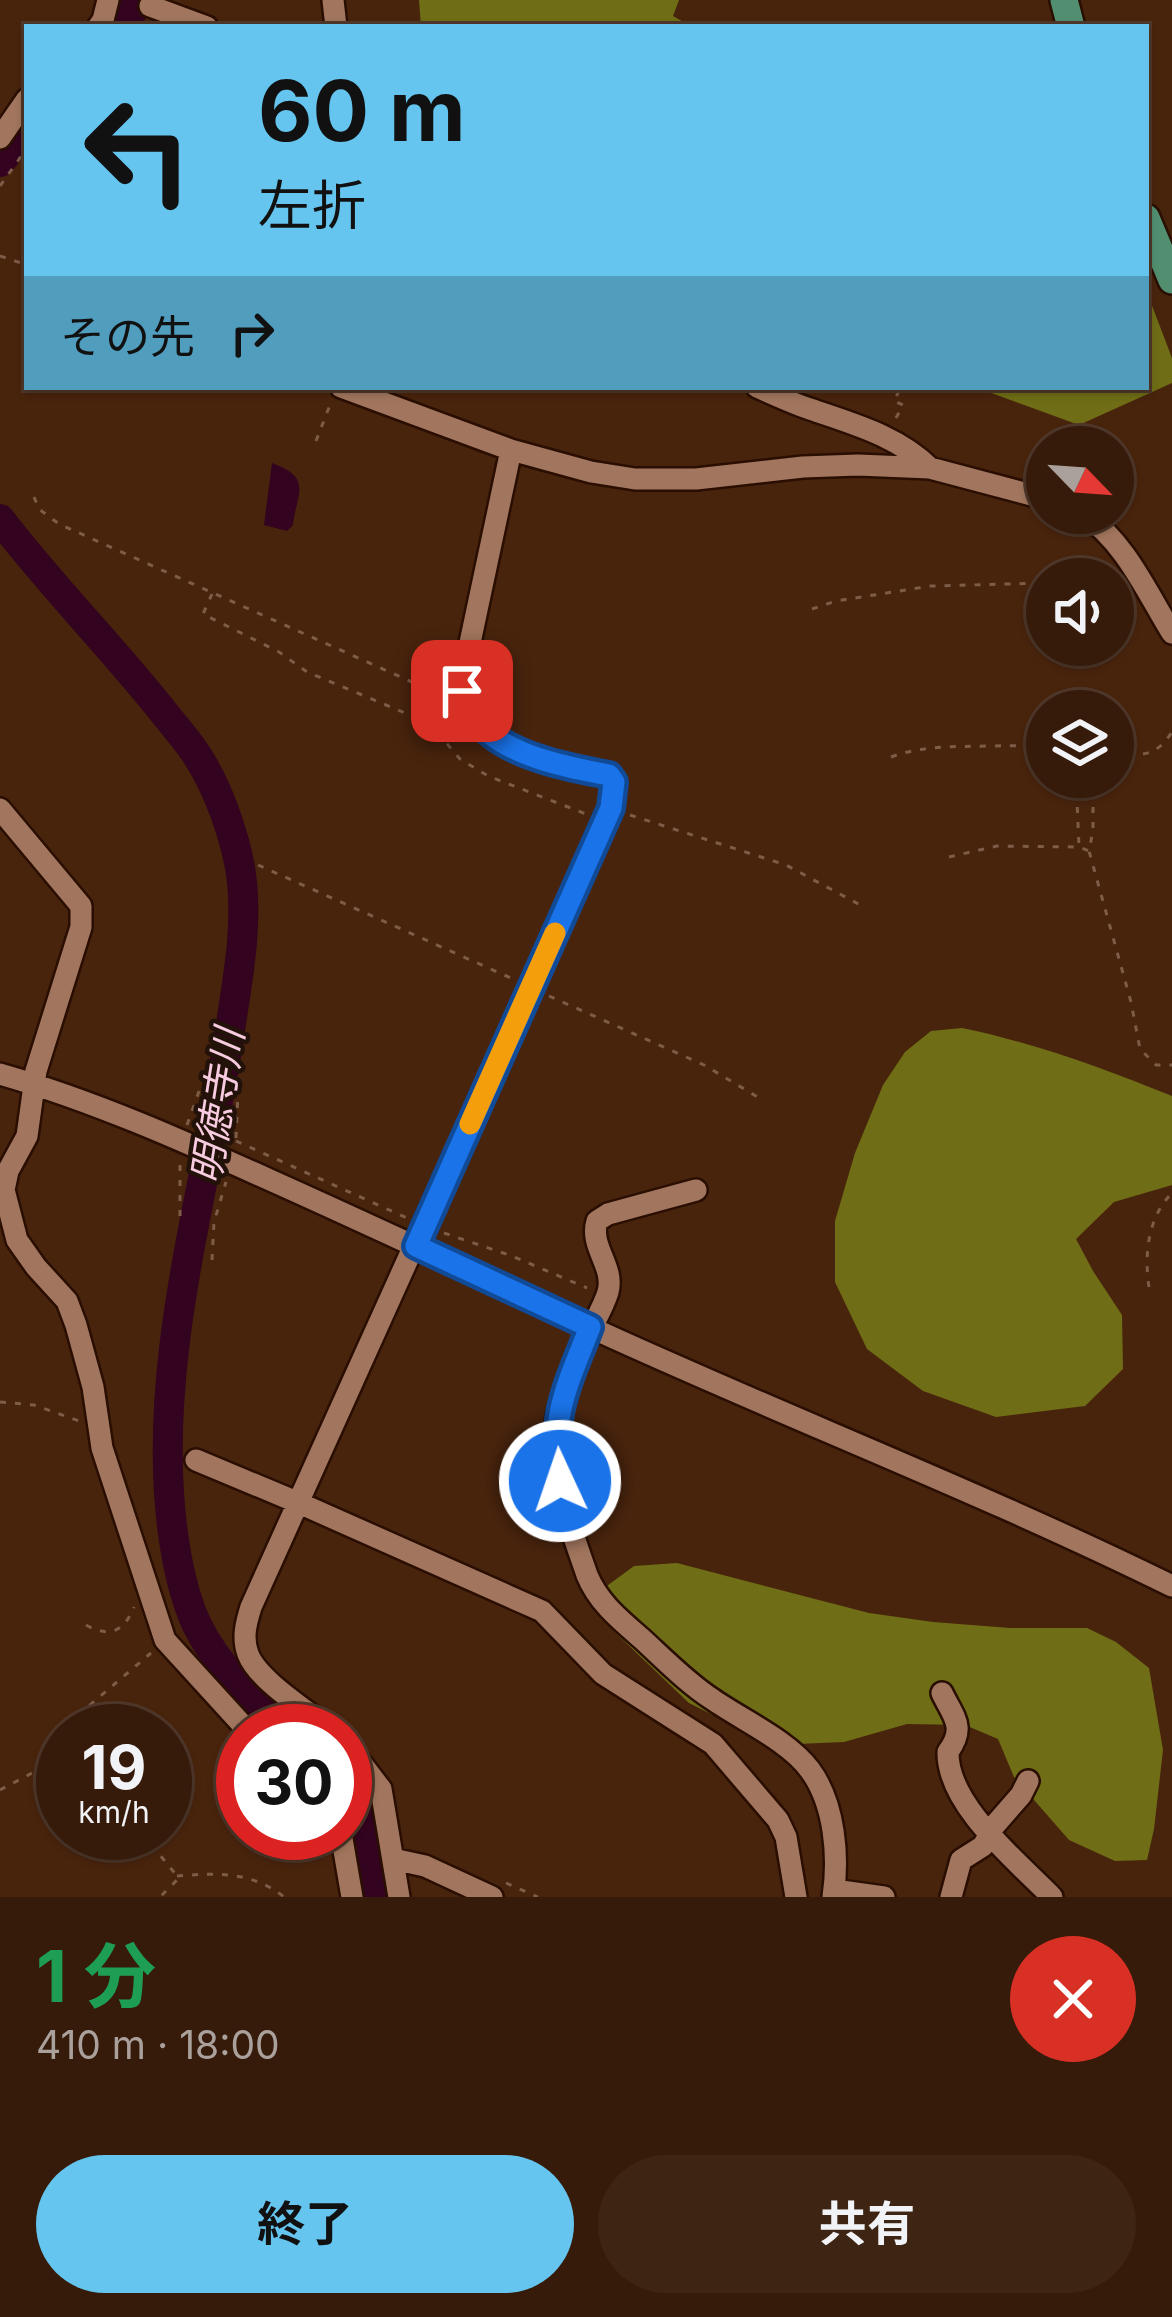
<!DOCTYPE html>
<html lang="ja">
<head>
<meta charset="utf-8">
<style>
  body { margin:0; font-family:Inter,"Noto Sans JP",sans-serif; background:#3e2413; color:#f1f3f6; height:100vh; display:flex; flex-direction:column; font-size:45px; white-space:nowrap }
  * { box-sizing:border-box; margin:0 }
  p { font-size:39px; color:#aaa19c }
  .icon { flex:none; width:66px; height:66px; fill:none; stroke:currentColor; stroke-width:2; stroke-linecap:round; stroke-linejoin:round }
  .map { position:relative; height:1897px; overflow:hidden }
  .sheet { display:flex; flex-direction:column; background:#371b0a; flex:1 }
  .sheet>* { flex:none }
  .top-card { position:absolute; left:24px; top:24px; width:1125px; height:366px; border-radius:0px; box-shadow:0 3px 9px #0004,0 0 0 3px #51392b; background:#65c5ee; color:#111; overflow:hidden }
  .needle { width:78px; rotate:115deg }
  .tools { position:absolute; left:1026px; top:426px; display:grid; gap:24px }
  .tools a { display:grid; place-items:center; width:108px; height:108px; border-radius:50%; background:#371b0a; box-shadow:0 3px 9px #0004,0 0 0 3px #51392b; font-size:60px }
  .speed { position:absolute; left:36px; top:1704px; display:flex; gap:24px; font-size:60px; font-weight:700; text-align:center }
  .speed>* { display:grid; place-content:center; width:156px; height:156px; border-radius:50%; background:#371b0a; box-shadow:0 3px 9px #0004,0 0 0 3px #51392b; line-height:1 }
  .speed small { font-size:30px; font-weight:400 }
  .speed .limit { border:18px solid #d22; background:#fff; color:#111 }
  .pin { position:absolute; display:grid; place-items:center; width:102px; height:102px; color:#fff; margin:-51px; border-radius:24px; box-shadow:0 6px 18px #0006 }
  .me { position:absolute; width:132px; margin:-66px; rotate:357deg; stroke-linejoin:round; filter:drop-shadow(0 0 9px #0008) }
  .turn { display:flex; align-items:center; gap:42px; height:252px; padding:0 36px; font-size:54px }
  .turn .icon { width:156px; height:156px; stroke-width:2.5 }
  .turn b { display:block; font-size:84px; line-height:102px }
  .then { display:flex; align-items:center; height:114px; padding:0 36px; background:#0003; gap:24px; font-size:45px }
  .round { display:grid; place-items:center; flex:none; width:126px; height:126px; border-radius:63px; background:#3e2413 }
  .summary { display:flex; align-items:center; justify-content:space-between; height:204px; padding:0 36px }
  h1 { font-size:72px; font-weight:700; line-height:90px; color:#1e9e55 }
  .action { display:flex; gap:24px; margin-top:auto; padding:24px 36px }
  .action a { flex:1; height:138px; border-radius:72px; background:#65c5ee; color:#111; font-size:48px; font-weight:700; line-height:138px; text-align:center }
  .action a+a { background:#3e2413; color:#f1f3f6 }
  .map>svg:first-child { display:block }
  .forest { fill:#6f6e16 }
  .water { fill:#33031f }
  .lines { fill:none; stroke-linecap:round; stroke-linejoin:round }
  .river { stroke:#33031f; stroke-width:30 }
  .minor-casing { stroke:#290e01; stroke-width:26 }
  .major-casing { stroke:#290e01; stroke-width:32 }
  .path { stroke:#7d5c48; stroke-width:3; stroke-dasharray:6 9; stroke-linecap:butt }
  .minor { stroke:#a2765e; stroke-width:21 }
  .major { stroke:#518f70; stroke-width:27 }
  .route-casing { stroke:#114b97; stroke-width:30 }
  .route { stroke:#1a73e8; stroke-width:21 }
  .slow { stroke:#f59e0b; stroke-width:21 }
  .labels { text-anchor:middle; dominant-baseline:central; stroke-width:9; stroke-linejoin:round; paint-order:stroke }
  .water-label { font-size:39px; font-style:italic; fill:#f7cce0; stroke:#231209 }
</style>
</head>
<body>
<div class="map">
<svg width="1172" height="1897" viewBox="0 0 1172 1897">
  <rect width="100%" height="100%" fill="#49240d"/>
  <!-- forest -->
  <path class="forest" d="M419 0H679L673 16 692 27H421Z
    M1146 290 1172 358V383L1079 425 975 387H1146Z
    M962 1028C1035 1043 1102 1068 1172 1096V1185L1114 1202 1076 1239 1093 1271 1122 1315 1123 1369 1085 1406 996 1417 923 1391 867 1349 835 1282V1221L855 1153 883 1085 905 1052 931 1031Z
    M677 1563 869 1613 933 1622 1010 1628H1087L1116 1642 1149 1668 1163 1750 1154 1829 1147 1860 1115 1861 1069 1840 1014 1777 998 1739 965 1725 907 1724 844 1742 773 1745 689 1703 600 1618 596 1594 634 1566Z"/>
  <!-- water -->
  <path class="water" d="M272 463C314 478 296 494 293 525L287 531 264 525Z"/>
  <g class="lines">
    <!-- river -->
    <path class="river" d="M124 27 138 0
      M0 162 27 129
      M0 519C52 587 112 647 165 714 176 728 189 742 198 757 218 788 233 831 240 867 249 921 238 977 230 1030 206 1194 152 1359 172 1526 176 1558 182 1592 196 1623 217 1667 253 1701 291 1731
      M345 1786 362 1822 376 1897"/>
    <defs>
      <path id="minor" d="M333 0 336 27
        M150 6 207 27
        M98 27 103 20 108 0
        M0 138 27 99
        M341 387 511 450 591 472 635 479H696L803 467 858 465 930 468 1047 499
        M757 387C775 395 792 403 810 409 853 424 898 436 930 468
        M1082 513C1125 541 1146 591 1172 633
        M0 809 81 906V927L36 1071 27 1136 8 1171 4 1190 17 1240 36 1267 67 1301 76 1325 93 1387 102 1448 165 1640 248 1731
        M0 1074C94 1101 181 1140 270 1180 375 1227 479 1276 583 1324 778 1414 979 1491 1172 1586
        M696 1190 608 1214 597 1221C589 1247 615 1266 608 1292 602 1312 588 1331 581 1351 573 1371 564 1392 558 1412 545 1465 570 1525 587 1575 598 1602 619 1619 641 1638 664 1659 686 1682 712 1699 742 1720 789 1741 810 1770 835 1804 839 1857 833 1897
        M196 1460 299 1503 542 1611 603 1674 713 1744 778 1820 786 1837 796 1897
        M942 1693C954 1718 966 1727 948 1752 947 1805 1017 1861 1052 1897
        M332 1731C310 1712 258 1681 248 1654 242 1638 246 1623 251 1607L611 809C614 796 617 786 609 775 562 767 471 748 462 690 461 684 463 677 464 671L511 450
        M345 1742 381 1789 399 1897
        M341 1833 352 1897
        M393 1859 425 1866 492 1897
        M834 1890 884 1897
        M951 1897 961 1860 983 1846 994 1826 1021 1795 1028 1781"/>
      <path id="major" d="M1064 0 1071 27
        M1146 218 1172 280"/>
    </defs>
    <!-- minor casing -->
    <use href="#minor" class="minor-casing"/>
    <!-- major casing -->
    <use href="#major" class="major-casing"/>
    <!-- path -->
    <path class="path" d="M0 186 27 148
      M0 256 27 265
      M896 418 903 405 894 401 901 387
      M316 441 330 405
      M34 497 39 509 59 524 441 695
      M212 594 203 614 279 652 307 672 410 715 442 738 460 759 488 776 586 814
      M812 609 836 601 931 586 1047 583
      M1113 754C1142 755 1155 758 1172 732
      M891 757C924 745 954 747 989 746 1010 746 1026 744 1047 750
      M1076 777 1079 847
      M1093 777V830L1089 851 1131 1002 1140 1049 1156 1065H1172
      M630 815 786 865 862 906
      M949 857 997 846 1079 847 1089 851
      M258 865 513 979
      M549 996 704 1065 761 1099
      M187 1125 202 1083
      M236 1138 238 1091
      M236 1141 407 1218
      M180 1216V1164
      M444 1233 512 1256 587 1288
      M212 1260 214 1222 226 1182
      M1149 1287C1144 1254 1148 1217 1172 1193
      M0 1402 34 1405 79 1421
      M86 1625C109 1638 124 1632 134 1607
      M74 1731 90 1705 151 1653
      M60 1761 63 1747
      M0 1790 53 1762 63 1761
      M142 1833 177 1876V1880L160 1897
      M177 1876C216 1873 252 1871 284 1897
      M506 1883 538 1897"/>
    <!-- minor -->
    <use href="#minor" class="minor"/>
    <!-- major -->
    <use href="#major" class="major"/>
  </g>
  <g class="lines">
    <defs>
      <path id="route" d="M462 691C469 705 476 721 488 732 518 758 571 768 609 775L614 782 611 808 416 1246 590 1327C567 1386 550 1416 560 1481"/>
    </defs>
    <!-- route casing -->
    <use href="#route" class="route-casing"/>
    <!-- route -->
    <use href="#route" class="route"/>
    <!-- slow -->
    <path class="slow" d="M470 1124 555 933"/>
  </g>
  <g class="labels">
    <!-- water labels -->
    <g class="water-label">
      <text transform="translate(217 1106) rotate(-81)">明徳寺川</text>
    </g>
  </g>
</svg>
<div class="tools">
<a><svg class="needle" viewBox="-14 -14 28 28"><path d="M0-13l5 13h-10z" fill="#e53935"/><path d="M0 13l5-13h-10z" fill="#aaa19c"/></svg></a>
<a><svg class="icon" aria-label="sound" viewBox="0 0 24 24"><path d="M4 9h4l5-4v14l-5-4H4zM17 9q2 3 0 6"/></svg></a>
<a><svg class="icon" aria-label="layers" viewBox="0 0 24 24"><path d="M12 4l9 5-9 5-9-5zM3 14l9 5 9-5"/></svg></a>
</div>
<div class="speed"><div>19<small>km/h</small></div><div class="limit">30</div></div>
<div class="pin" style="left:462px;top:691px;background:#d93025"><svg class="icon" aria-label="arrive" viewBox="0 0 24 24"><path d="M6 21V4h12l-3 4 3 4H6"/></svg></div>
<svg class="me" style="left:560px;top:1481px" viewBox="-20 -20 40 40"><circle r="17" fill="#1a73e8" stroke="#fff" stroke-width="3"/><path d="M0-11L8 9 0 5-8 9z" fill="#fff"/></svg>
<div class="top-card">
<div class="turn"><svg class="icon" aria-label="left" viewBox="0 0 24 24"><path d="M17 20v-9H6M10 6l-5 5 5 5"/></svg><div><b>60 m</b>左折</div></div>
<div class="then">その先<svg class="icon" aria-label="right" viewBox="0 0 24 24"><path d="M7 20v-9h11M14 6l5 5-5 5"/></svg></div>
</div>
</div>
<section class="sheet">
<div class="summary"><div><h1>1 分</h1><p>410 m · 18:00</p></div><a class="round" style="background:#d93025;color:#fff"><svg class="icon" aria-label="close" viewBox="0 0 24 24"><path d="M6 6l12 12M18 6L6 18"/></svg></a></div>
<div class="action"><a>終了</a><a>共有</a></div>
</section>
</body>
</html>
